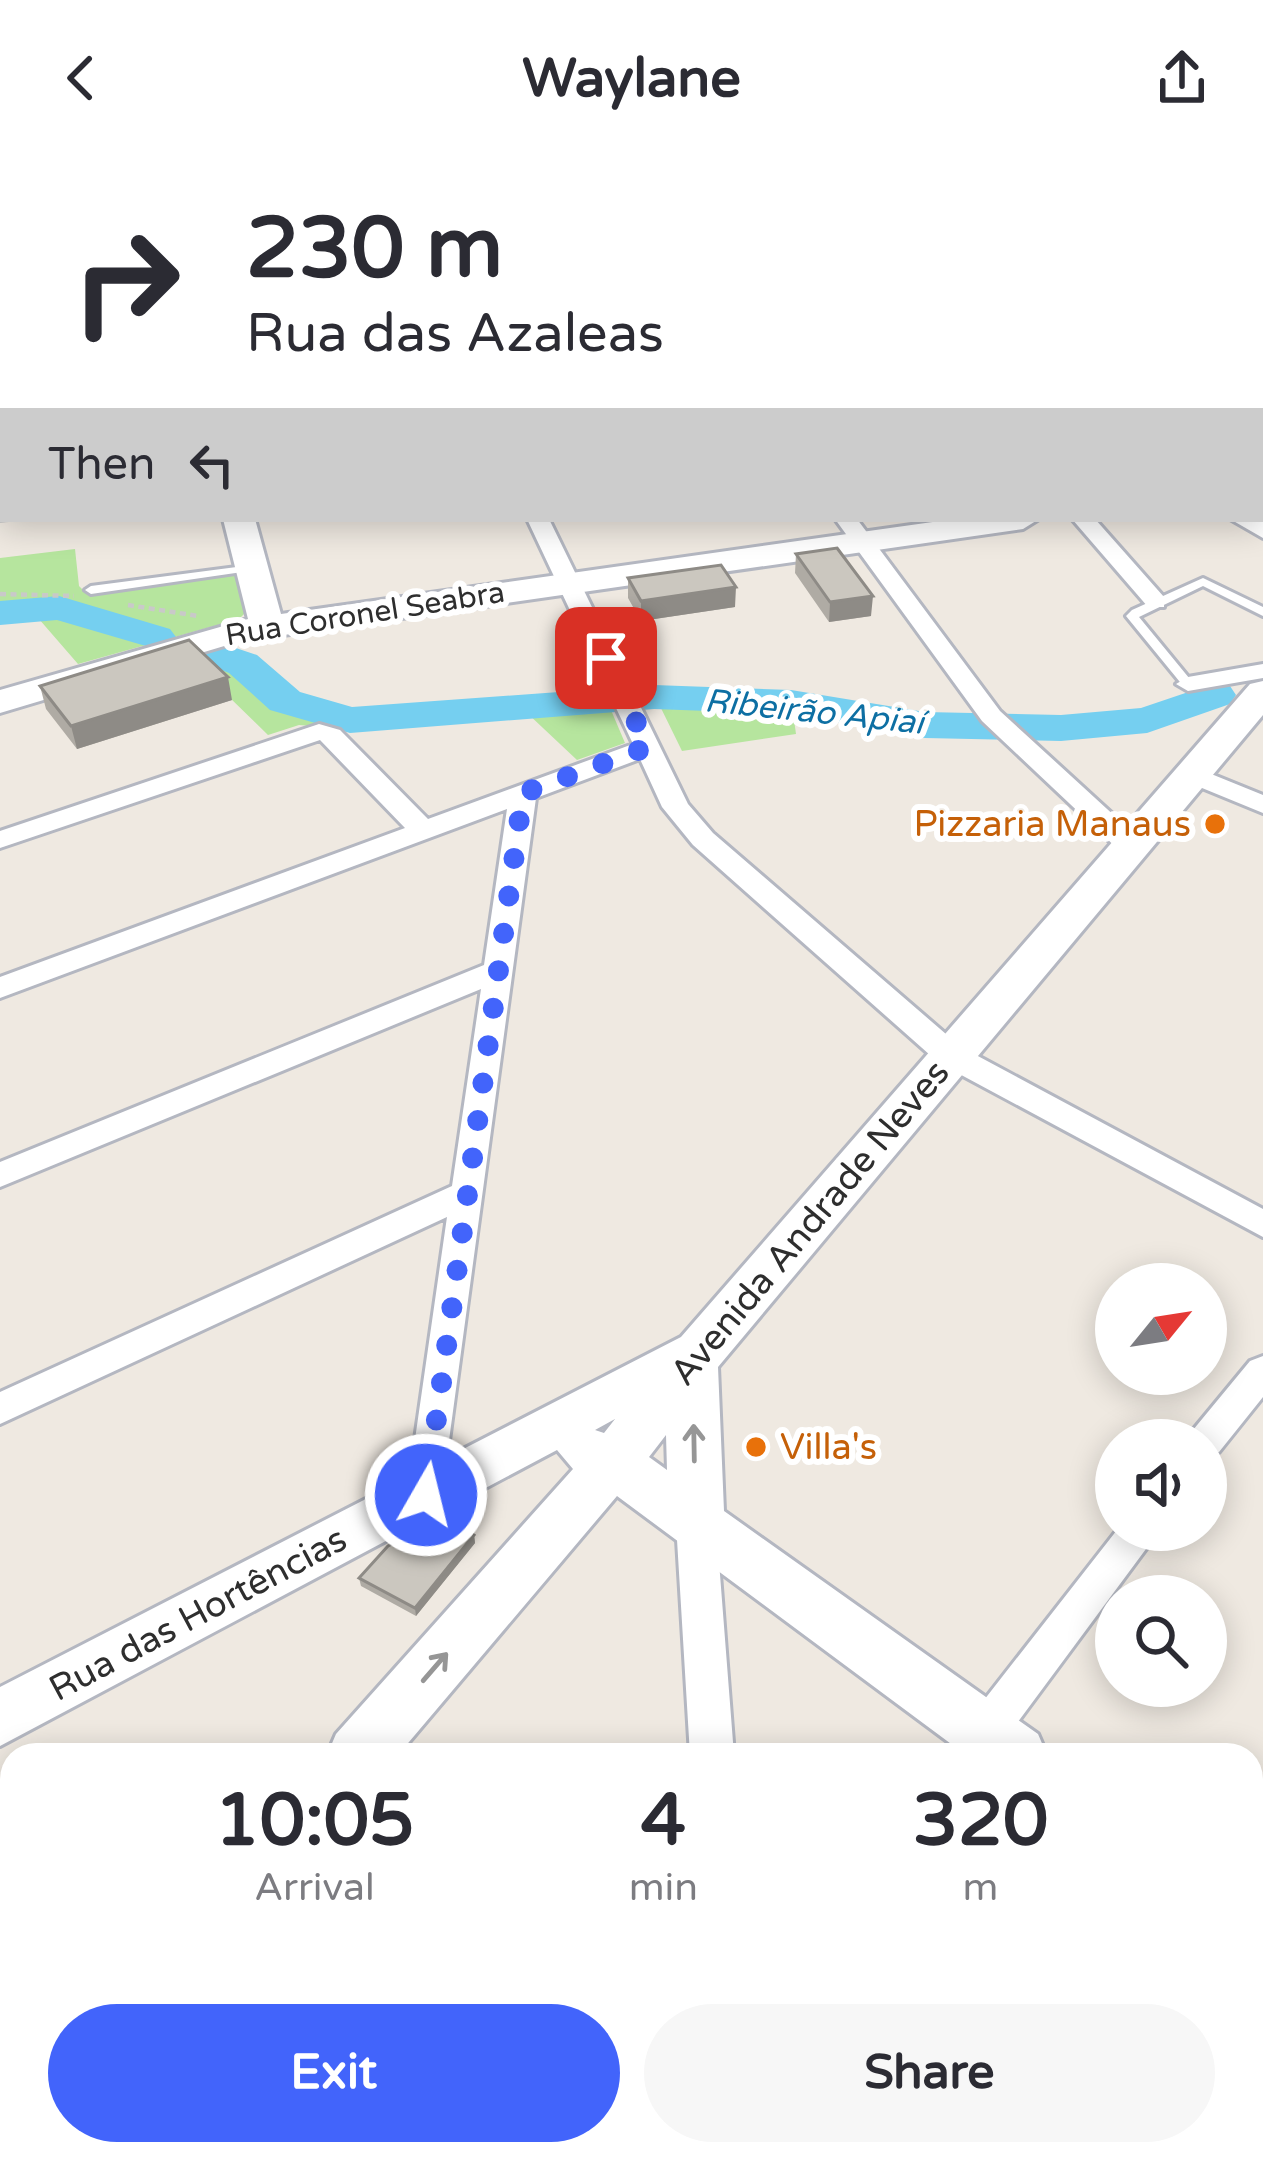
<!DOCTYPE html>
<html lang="en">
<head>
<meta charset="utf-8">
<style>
  body { margin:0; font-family:"Varela Round",sans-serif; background:#f7f7f7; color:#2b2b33; height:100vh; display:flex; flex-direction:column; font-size:45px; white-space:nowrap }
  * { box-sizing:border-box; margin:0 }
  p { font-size:39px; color:#7c7c81 }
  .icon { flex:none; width:66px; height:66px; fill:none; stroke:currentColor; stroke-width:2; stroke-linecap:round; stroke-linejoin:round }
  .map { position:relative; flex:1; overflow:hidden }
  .sheet { position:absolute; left:0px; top:1587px; width:1263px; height:423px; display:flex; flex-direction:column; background:#fff; border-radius:36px 36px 0 0; box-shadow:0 6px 30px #0003 }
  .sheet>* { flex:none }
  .hud { position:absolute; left:0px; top:0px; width:1263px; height:366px; box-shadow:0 6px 30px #0003; background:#fff; color:#2b2b33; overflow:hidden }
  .needle { width:78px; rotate:60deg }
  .tools { position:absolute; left:1095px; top:1107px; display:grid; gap:24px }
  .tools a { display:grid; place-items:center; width:132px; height:132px; border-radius:50%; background:#fff; box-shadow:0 6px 30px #0003; font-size:60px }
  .pin { position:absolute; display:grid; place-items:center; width:102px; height:102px; color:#fff; margin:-51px; border-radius:24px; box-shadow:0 6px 18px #0006 }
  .me { position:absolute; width:132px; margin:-66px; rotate:8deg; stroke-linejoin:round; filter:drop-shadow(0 0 9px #0008) }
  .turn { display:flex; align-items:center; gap:42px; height:252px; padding:0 48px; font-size:54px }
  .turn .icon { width:156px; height:156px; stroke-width:2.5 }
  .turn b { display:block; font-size:84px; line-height:102px }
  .then { display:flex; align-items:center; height:114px; padding:0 48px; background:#0003; gap:24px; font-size:45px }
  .eta { display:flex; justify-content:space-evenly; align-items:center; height:204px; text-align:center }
  .eta b { font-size:72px; font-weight:700; line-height:84px }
  .cta { display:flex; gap:24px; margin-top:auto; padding:24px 48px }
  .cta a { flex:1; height:138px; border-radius:72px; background:#4264fb; color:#fff; font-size:48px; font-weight:700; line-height:138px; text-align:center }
  .cta a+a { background:#f7f7f7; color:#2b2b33 }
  header { display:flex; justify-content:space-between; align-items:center; height:156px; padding:0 48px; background:#fff; font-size:54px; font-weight:700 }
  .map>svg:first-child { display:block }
  .green { fill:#b6e59e }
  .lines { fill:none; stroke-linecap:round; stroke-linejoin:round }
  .river { fill:#75cff0; fill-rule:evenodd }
  .lane-casing { stroke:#b4b7c1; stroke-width:6 }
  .street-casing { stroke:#b4b7c1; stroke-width:6 }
  .secondary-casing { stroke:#b4b7c1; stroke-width:6 }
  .primary-casing { stroke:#c9c9c9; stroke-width:6 }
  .path { stroke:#c9c9c9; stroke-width:4.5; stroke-dasharray:6 4.5; stroke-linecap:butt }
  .lane { fill:#fff; fill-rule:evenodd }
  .street { fill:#fff; fill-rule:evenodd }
  .secondary { fill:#fff; fill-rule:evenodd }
  .primary { fill:#f2d163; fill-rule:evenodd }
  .wall { fill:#afaba4 }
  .shaded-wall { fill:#8e8b86 }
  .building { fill:#cbc7bf; stroke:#8e8b86; stroke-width:3 }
  .oneway { stroke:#969696 }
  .route { stroke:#4264fb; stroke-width:21; stroke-dasharray:0 37.8 }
  .food-dot { fill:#e8710a; stroke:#fff; stroke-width:4.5 }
  .labels { text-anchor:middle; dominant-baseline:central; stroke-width:12; stroke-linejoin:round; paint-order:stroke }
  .far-street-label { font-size:30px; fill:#2e2e2e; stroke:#fff }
  .far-water-label { font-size:33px; font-style:italic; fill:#0d6fa3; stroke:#fff }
  .food-label { font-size:36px; fill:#c56008; stroke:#fff; text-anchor:end }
  .street-label { font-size:36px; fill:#2e2e2e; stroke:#fff }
</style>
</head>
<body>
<header><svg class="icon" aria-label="back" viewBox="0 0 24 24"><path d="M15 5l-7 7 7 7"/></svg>Waylane<svg class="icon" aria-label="share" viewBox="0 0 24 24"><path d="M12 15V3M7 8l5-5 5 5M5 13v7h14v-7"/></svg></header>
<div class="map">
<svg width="1263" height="2008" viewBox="0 0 1263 2008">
  <rect width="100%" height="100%" fill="#efe9e1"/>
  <!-- green -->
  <path class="green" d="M75 393 79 430 87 438 236 418 246 456 239 463 78 508 32 455 55 449 0 453V402Z
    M225 491 280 546 350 573 299 569 268 579 188 501Z
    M658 546 792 549 796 578 682 595Z
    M608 547 625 587 577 604 526 556Z"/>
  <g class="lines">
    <!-- river -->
    <path class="river" d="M59 440 170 473 176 481 170 489 156 493 57 464 0 469V445Z
      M212 484 257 499 300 536 352 551 654 529 791 534 925 556 1061 559 1141 552 1215 527 1230 530 1236 539 1230 548 1147 577 1061 585 925 582 791 558 654 553 350 577 270 554 229 517 198 504 192 496 198 488Z"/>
    <defs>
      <path id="lane" d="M252 409 256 410V414L91 438 85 434 91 430Z
        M1203 422 1263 451V460L1203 430 1139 461 1194 528 1188 532 1184 531 1126 460 1132 454Z"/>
      <path id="street" d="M354 0H370L371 3H355Z
        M555 0H574L576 3H557Z
        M809 0H832L834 3H811Z
        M1139 0H1165L1167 3H1141Z
        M1263 24V34L1260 35V25Z
        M0 34H3V44H0Z
        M0 120H3V130H0Z
        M3 220V232L0 233V221Z
        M527 363H549L688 648 713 677 961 891 1263 1053V1081L939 907 693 689 662 651 640 603 536 642 440 1351 426 1355 412 1351 407 1339 447 1061 0 1268V1236L452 1030 481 833 0 1031V1006L484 809 507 653 0 842V821L405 672 320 584 0 692V675L319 568 340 574 428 663 633 588Z
        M835 363H857L1000 555 1142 685V697H1122L982 565Z
        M1072 363H1095L1164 441V451H1148Z
        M1230 363 1263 366V382Z
        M1263 508V522L1188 535 1176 528 1188 521Z
        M1194 611 1263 639V657L1185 625V613Z
        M1263 1200V1241L1219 1296 1206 1301V1284H1188L1193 1274 1250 1205Z
        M696 1350 710 1355 716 1367 734 1599H690L676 1367 682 1355Z
        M1117 1374H1160L1000 1590 985 1596 970 1590 964 1576 970 1562Z
        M712 1998H762L763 2008H713Z
        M1101 1998H1153L1149 2008H1097Z"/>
      <path id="secondary" d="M128 0H152L153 3H129Z
        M1260 298H1263L1260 317Z
        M223 363H255L281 458 954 363H1039L1023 373 241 485 0 557V534L248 463Z
        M1263 525V559L718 1211 724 1355 1038 1578 1047 1599H966L617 1340 398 1599H327L336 1578 573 1313 557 1294 0 1590V1531L681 1181 1250 528ZM615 1263 604 1277 595 1274ZM666 1279 667 1314 649 1301Z
        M1251 1737 1263 1742V1812L1251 1808Z
        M12 1959V1998H47L43 2008H0V1964Z"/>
      <path id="primary" d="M1263 142V160L1260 161V143Z
        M0 344 3 363H8L0 364Z"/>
    </defs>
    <!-- lane casing -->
    <use href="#lane" class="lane-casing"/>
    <!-- street casing -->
    <use href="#street" class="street-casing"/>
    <!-- secondary casing -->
    <use href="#secondary" class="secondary-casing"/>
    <!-- primary casing -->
    <use href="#primary" class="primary-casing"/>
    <!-- path -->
    <path class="path" d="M0 438 74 440
      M128 449 198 460"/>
    <!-- lane -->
    <use href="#lane" class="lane"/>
    <!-- street -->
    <use href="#street" class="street"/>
    <!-- secondary -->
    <use href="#secondary" class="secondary"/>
    <!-- primary -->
    <use href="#primary" class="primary"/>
  </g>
  <!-- wall -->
  <path class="wall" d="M796 398 871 460 829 466 795 417Z
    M628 422 735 451 641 465 628 442Z
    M40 530 232 544 77 593 46 553Z
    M474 1379 475 1387 416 1460 361 1430 359 1422Z"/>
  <!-- shaded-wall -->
  <path class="shaded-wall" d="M736 431 735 451 641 465V445Z
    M873 440 871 460 829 466 830 446Z
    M228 521 232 544 77 593 71 570Z
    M474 1379 475 1387 416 1460 415 1452Z"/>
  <!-- building -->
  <path class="building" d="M837 392 873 440 830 446 796 398Z
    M721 409 736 431 641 445 628 422Z
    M189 484 228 521 71 570 40 530Z
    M447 1360 474 1379 415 1452 359 1422 388 1390Z"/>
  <!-- one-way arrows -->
  <defs><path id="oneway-shaft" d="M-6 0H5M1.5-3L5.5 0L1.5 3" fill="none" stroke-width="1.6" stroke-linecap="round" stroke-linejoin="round" transform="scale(3)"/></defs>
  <g class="oneway">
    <use href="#oneway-shaft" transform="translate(694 1287) rotate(-91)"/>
    <use href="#oneway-shaft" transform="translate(435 1511) rotate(-49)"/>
  </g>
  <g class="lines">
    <!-- route -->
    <path class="route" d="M426 1339 523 637 648 591 606 502"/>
  </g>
  <!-- markers -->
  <g class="food-dot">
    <circle cx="1215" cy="668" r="12"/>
    <circle cx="756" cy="1291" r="12"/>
  </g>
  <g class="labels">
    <!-- far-street labels -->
    <g class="far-street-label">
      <text transform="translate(365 458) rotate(-9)">Rua Coronel Seabra</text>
    </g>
    <!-- far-water labels -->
    <g class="far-water-label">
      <text transform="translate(814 556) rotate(6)">Ribeirão Apiaí</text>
    </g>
    <!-- food labels -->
    <g class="food-label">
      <text x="1191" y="668">Pizzaria Manaus</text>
      <text x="780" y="1291" text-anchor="start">Villa's</text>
    </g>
    <!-- street labels -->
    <g class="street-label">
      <text transform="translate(810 1067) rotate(-50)">Avenida Andrade Neves</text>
      <text transform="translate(198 1458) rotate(-28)">Rua das Hortências</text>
    </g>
  </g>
</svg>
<div class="tools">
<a><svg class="needle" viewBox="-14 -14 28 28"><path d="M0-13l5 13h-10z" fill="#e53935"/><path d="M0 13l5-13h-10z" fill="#7c7c81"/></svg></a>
<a><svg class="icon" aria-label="sound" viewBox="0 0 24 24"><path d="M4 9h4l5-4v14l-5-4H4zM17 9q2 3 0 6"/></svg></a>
<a><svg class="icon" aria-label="search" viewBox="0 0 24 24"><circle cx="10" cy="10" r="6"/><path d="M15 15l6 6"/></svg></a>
</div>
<div class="pin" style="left:606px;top:502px;background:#d93025"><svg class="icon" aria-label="arrive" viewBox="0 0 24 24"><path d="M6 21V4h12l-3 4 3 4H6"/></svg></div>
<svg class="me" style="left:426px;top:1339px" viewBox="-20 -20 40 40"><circle r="17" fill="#4264fb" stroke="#fff" stroke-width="3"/><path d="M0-11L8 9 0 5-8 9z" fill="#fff"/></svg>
<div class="hud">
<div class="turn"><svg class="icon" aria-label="right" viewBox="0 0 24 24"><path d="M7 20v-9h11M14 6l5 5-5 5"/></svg><div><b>230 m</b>Rua das Azaleas</div></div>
<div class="then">Then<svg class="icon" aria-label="left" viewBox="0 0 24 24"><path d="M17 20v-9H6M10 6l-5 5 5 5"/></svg></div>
</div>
<section class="sheet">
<div class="eta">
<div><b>10:05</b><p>Arrival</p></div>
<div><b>4</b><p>min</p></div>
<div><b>320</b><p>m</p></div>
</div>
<div class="cta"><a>Exit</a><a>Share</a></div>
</section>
</div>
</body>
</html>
